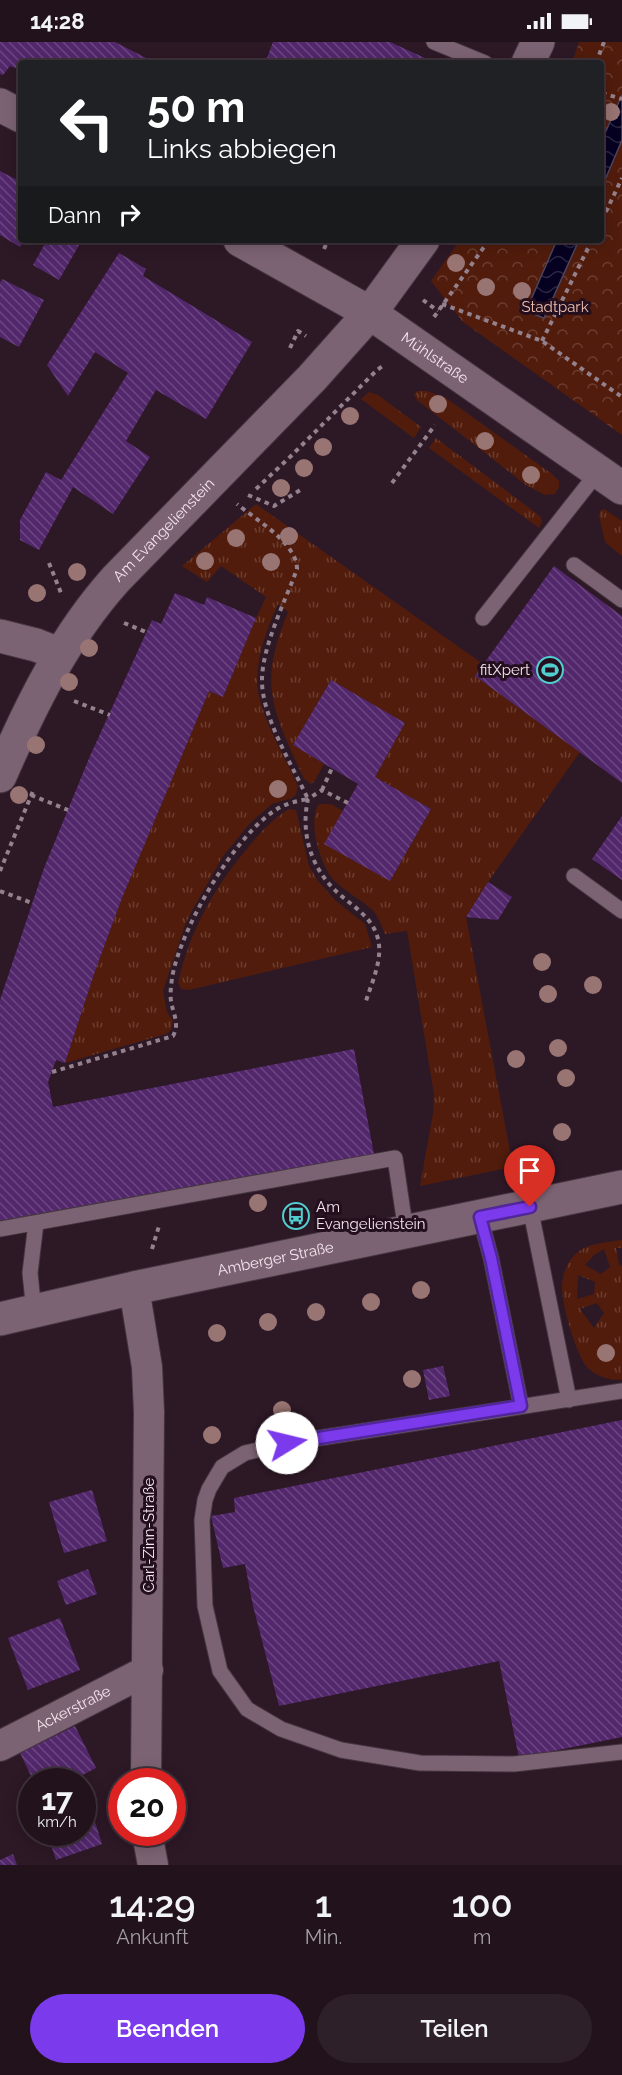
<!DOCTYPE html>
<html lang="de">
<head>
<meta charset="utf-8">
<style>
  body { margin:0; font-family:Raleway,sans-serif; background:#2e2029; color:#f1f3f6; height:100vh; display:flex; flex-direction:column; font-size:22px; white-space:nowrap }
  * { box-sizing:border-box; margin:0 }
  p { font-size:20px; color:#a29ea3 }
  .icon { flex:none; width:33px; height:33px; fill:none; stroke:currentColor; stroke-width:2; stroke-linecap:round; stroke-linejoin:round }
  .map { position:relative; height:1823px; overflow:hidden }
  .drawer { display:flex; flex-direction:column; background:#22121c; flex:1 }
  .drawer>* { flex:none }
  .top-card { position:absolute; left:18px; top:18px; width:586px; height:183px; border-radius:6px; box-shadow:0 3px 15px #0003,0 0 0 2px #3f323b; background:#202124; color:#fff; overflow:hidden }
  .speed { position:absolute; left:18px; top:1726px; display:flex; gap:12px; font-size:30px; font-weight:700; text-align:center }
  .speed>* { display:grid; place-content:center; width:78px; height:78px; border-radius:50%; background:#22121c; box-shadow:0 3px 15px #0003,0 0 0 2px #3f323b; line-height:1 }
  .speed small { font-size:15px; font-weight:400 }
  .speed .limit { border:9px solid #d22; background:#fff; color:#111 }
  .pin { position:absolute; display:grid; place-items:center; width:51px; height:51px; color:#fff; margin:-62px -26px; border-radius:50% 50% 50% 0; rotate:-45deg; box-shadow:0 0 6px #0007 }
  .pin .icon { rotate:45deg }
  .me { position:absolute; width:66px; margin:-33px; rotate:81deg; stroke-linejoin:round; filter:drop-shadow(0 0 4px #0008) }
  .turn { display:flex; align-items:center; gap:21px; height:126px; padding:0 30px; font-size:27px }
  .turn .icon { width:78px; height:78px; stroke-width:2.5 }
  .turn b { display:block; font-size:42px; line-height:51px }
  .then { display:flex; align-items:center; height:57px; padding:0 30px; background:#0003; gap:12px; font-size:22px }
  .eta { display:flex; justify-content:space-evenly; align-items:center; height:102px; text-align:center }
  .eta b { font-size:36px; font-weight:600; line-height:42px }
  .primary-button { display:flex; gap:12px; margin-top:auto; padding:12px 30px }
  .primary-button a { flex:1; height:69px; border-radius:36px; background:#7c3aed; color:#fff; font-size:24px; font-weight:600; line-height:69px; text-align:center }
  .primary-button a+a { background:#2e2029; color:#f1f3f6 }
  .status { display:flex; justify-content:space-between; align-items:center; height:42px; padding:0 30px; background:#22121c; direction:ltr }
  .status svg { height:16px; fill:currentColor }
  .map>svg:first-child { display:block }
  .grass { fill:url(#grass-tufts); fill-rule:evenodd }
  .park { fill:url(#park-crowns) }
  .water { fill:url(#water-waves); stroke:#4d455e; stroke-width:1.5 }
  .building { fill:url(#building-back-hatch) }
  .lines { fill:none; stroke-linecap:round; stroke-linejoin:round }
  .lane-casing { stroke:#453640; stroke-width:17 }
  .street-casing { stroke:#453640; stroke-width:32 }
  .secondary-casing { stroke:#453640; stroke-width:35 }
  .path { stroke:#93818d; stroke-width:4; stroke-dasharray:4.5 4.5; stroke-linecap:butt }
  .lane { stroke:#7c6373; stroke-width:15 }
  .street { stroke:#7c6373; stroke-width:30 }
  .secondary { stroke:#7c6373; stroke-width:33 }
  .tree { fill:#987472 }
  .route-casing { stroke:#51269a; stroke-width:15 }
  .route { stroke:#7c3aed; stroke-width:10 }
  .labels { text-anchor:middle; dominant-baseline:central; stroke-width:6; stroke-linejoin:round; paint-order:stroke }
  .park-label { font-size:15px; fill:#f0bfb1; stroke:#230f1d }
  .street-label { font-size:15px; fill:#f4e5ee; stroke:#230f1d }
  .poi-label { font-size:15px; fill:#f4e5ee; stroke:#230f1d; text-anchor:end }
</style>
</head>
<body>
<div class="status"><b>14:28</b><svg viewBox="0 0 49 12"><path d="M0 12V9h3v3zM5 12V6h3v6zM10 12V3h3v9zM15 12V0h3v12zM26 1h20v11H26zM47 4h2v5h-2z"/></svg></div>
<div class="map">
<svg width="622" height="1823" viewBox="0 0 622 1823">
  <defs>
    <pattern id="grass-tufts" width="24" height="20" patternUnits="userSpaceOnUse" patternTransform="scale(1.5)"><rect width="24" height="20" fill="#511c0c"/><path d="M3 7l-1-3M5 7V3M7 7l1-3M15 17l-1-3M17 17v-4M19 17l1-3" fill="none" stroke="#6b3d30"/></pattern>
    <pattern id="park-crowns" width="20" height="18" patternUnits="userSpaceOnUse" patternTransform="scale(1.5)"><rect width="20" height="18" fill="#511c0c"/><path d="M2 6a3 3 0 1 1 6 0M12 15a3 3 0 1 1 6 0" fill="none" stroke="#6b3d30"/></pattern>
    <pattern id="water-waves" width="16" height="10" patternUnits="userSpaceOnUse" patternTransform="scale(1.5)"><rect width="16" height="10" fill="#060121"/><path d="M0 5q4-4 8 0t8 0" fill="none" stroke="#2b2642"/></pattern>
    <pattern id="building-back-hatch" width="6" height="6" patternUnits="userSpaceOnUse" patternTransform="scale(1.5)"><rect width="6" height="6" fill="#52276c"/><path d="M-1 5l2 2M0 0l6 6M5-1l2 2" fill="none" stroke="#6c4681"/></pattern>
  </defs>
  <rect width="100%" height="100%" fill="#2d1826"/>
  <!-- grass -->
  <path class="grass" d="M417 349H427L446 356 552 432 559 439V445L555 452 545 453 526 443 417 358 414 352Z
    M369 350 378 353 421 385 414 396 361 357Z
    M436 396 540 474 542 480 539 486 429 406Z
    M256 462 483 622 475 634 580 710 488 840 466 875 513 1125 420 1144 433 1071 434 1052 407 889 385 892C382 885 379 877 375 871 364 858 344 850 332 836 320 820 307 779 319 762H331L343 769 325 802 390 839 431 767 375 735 405 681 331 638 293 703 324 722 314 740 311 742 304 737C273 668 257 644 288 570L278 562C266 589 251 628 260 658 268 687 285 716 298 744L296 752 292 756 272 762 251 780 223 814 193 867 185 883 163 949 167 970 173 979 171 988 166 992 65 1021 95 929 122 856 209 649 223 655 256 576 266 555 221 524 207 540 182 524Z
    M604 467 622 479V514L605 500 599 473 601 468Z
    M289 767 296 768 309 824 318 839 336 859 365 882 372 905 189 948 181 947 178 941C190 889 212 849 246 808 259 792 271 778 289 767Z
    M622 1198V1206H616L619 1223 622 1224V1338C610 1338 597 1335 588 1326 576 1314 561 1260 562 1243 563 1231 568 1217 578 1210 589 1201 608 1200 622 1198ZM604 1207 610 1225 601 1232 585 1223 594 1213ZM578 1233 595 1240 594 1252 577 1257ZM597 1261 604 1271 594 1286 580 1267Z"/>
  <!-- park -->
  <path class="park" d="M579 0H622V393L463 280 431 239 460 198H602V21H572Z"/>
  <!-- water -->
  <path class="water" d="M622 53V98L602 145V98Z
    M557 198H579L544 276 526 269Z"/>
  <!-- building -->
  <path class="building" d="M0 0H115L156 21H21V28L10 24 3 33 0 32Z
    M273 0H390L436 21H265Z
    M0 129 21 140V198H24L20 205 0 193Z
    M47 198H82L59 238 33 223Z
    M119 211 146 227 143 234 252 300 206 377 156 348 126 399 150 415 113 472 73 445 39 508 20 498V478L46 430 61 438 128 331 95 310 68 354 47 323Z
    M2 237 44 258 19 305 0 295V241Z
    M554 524 622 574V741L475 634Z
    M175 551 204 563 207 555 256 576 223 655 209 649 122 856 95 929 65 1021 56 1018 48 1040 53 1065 354 1007 374 1112 192 1147 0 1179V958L44 826 90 714 152 578 161 582Z
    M331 638 405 681 375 735 431 767 390 839 324 802 358 742 293 703Z
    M622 774V838L592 817Z
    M488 840 512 855 498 878 466 875Z
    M443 1324 450 1354 429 1358 423 1328Z
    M622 1378V1695L519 1716 499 1619 279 1664 253 1564 245 1522 223 1526 211 1474 235 1470 234 1456Z
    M92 1448 107 1499 64 1511 49 1460Z
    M88 1527 97 1552 66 1563 57 1539Z
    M60 1576 80 1628 28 1648 8 1596Z
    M75 1684 96 1726 69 1740H34L20 1711Z
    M91 1767 102 1802 56 1818 47 1791H82V1770Z
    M13 1812 17 1823H0V1818Z"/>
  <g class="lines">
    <defs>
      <path id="lane" d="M434 0 485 21
        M574 523 622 558
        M483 576 598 430
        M574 834 622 869
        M530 1165 569 1358
        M480 1175 491 1216 521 1364
        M0 1187 395 1116 406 1190
        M34 1270 30 1231 36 1181
        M622 1349 287 1401 245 1411 222 1425 209 1447 205 1458 202 1478 205 1564 220 1629 247 1667 281 1687 341 1708 420 1721 514 1722 622 1710"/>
      <g id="street">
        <path d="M134 1246 147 1325 149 1370 146 1740"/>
        <path id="s1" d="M0 1704 148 1628"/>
        <path d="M147 1791 153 1823"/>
      </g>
      <g id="secondary">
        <path d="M528 21 538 0"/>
        <path d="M0 63 21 74"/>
        <path id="s2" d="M240 198 370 271 622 446"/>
        <path d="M0 594 36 603 59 612"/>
        <path id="s3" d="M0 734C31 663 64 595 116 537L312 336 370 271 423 198"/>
        <path id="s4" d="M0 1277 134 1246 622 1145"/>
      </g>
    </defs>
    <!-- lane casing -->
    <use href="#lane" class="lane-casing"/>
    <!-- street casing -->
    <use href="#street" class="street-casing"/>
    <!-- secondary casing -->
    <use href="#secondary" class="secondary-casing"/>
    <!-- path -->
    <path class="path" d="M596 21 604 0
      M602 51 622 57
      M602 178 622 136
      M324 207 328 198
      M423 258 438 269
      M442 262 542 299 622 355
      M434 275 489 198
      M542 299 592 198
      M290 306 298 289 306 294
      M392 441 435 383
      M256 447 291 414 377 328 384 323
      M248 453 274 464 302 447
      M49 521 61 551
      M124 581 146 590
      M74 659 110 673
      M322 748 332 726
      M31 753 68 768
      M348 761 322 748 308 757C300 793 312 828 339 852 354 865 373 876 378 897 383 917 372 940 366 959
      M0 829 33 749
      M0 849 32 861
      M52 1030 173 994C180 981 173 972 171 959 170 952 171 944 172 936 180 888 233 796 274 769 284 762 296 759 308 757 292 723 261 673 262 637 263 602 285 560 297 527 297 501 256 478 237 462
      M152 1207 159 1184"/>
    <!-- lane -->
    <use href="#lane" class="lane"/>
    <!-- street -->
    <use href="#street" class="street"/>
    <!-- secondary -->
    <use href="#secondary" class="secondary"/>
  </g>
  <!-- trees -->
  <g class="tree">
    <circle cx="611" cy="70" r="9"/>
    <circle cx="456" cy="221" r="9"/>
    <circle cx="486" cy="245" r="9"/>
    <circle cx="522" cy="249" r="9"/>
    <circle cx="438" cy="362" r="9"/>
    <circle cx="350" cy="374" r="9"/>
    <circle cx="485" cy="399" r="9"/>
    <circle cx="323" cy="405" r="9"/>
    <circle cx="304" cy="426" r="9"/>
    <circle cx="531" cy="433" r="9"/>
    <circle cx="281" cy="446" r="9"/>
    <circle cx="289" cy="494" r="9"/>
    <circle cx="236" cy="496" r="9"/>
    <circle cx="205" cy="519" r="9"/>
    <circle cx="271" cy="520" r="9"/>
    <circle cx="77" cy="530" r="9"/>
    <circle cx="37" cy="551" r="9"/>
    <circle cx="89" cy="606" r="9"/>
    <circle cx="69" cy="640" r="9"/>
    <circle cx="36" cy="703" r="9"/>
    <circle cx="278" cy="747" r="9"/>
    <circle cx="19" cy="753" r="9"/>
    <circle cx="542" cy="920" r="9"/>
    <circle cx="593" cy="943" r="9"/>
    <circle cx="548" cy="952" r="9"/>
    <circle cx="558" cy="1006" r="9"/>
    <circle cx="516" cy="1017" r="9"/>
    <circle cx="566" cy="1036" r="9"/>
    <circle cx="562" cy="1090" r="9"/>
    <circle cx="258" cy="1161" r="9"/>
    <circle cx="421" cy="1248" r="9"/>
    <circle cx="371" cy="1260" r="9"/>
    <circle cx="316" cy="1270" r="9"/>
    <circle cx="268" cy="1280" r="9"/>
    <circle cx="217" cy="1291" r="9"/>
    <circle cx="606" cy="1311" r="9"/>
    <circle cx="412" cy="1337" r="9"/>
    <circle cx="282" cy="1368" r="9"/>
    <circle cx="212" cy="1393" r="9"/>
  </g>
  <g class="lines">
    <defs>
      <path id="route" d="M287 1401 521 1364 491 1216 480 1175 530 1165"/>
    </defs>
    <!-- route casing -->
    <use href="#route" class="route-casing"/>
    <!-- route -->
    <use href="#route" class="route"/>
  </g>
  <!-- icons -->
  <defs>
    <symbol id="stadium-ring" viewBox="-11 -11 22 22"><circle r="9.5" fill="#230f1d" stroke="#52cdcd" stroke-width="1.5"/><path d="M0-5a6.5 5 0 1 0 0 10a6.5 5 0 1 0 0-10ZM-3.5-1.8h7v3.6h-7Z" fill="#52cdcd"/></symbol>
    <symbol id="bus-ring" viewBox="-11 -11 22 22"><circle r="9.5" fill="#230f1d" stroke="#52cdcd" stroke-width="1.5"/><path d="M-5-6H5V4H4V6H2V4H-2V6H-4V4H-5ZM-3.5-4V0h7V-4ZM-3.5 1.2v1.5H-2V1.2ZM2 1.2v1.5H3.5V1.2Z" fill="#52cdcd"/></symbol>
  </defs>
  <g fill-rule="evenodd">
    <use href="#stadium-ring" x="535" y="613" width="30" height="30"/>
    <use href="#bus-ring" x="281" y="1159" width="30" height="30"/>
  </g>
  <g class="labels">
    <!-- park labels -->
    <g class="park-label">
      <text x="555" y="265">Stadtpark</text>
    </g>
    <!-- street labels -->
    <g class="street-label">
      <text stroke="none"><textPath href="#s2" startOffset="228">Mühlstraße</textPath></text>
      <text stroke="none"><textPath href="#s3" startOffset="298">Am Evangelienstein</textPath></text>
      <text stroke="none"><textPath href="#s4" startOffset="282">Amberger Straße</textPath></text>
      <text transform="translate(149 1493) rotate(-90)">Carl-Zinn-Straße</text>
      <text stroke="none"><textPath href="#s1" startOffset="82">Ackerstraße</textPath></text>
    </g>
    <!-- poi labels -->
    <g class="poi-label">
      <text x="530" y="628">fitXpert</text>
      <text x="316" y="1165" text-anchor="start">Am<tspan x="316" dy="17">Evangelienstein</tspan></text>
    </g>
  </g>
</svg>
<div class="speed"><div>17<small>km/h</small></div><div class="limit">20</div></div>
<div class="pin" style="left:530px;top:1165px;background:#d93025"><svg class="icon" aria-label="arrive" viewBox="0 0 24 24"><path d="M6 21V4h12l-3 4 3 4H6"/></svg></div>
<svg class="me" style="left:287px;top:1401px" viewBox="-20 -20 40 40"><circle r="19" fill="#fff"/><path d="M0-13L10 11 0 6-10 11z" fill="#7c3aed"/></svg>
<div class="top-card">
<div class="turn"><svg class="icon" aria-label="left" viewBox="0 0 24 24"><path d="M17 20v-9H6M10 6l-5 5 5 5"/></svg><div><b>50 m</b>Links abbiegen</div></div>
<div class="then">Dann<svg class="icon" aria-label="right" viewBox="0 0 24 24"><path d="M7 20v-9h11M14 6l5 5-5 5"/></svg></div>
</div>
</div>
<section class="drawer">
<div class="eta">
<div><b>14:29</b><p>Ankunft</p></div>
<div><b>1</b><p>Min.</p></div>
<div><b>100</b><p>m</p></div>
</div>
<div class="primary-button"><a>Beenden</a><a>Teilen</a></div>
</section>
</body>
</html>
